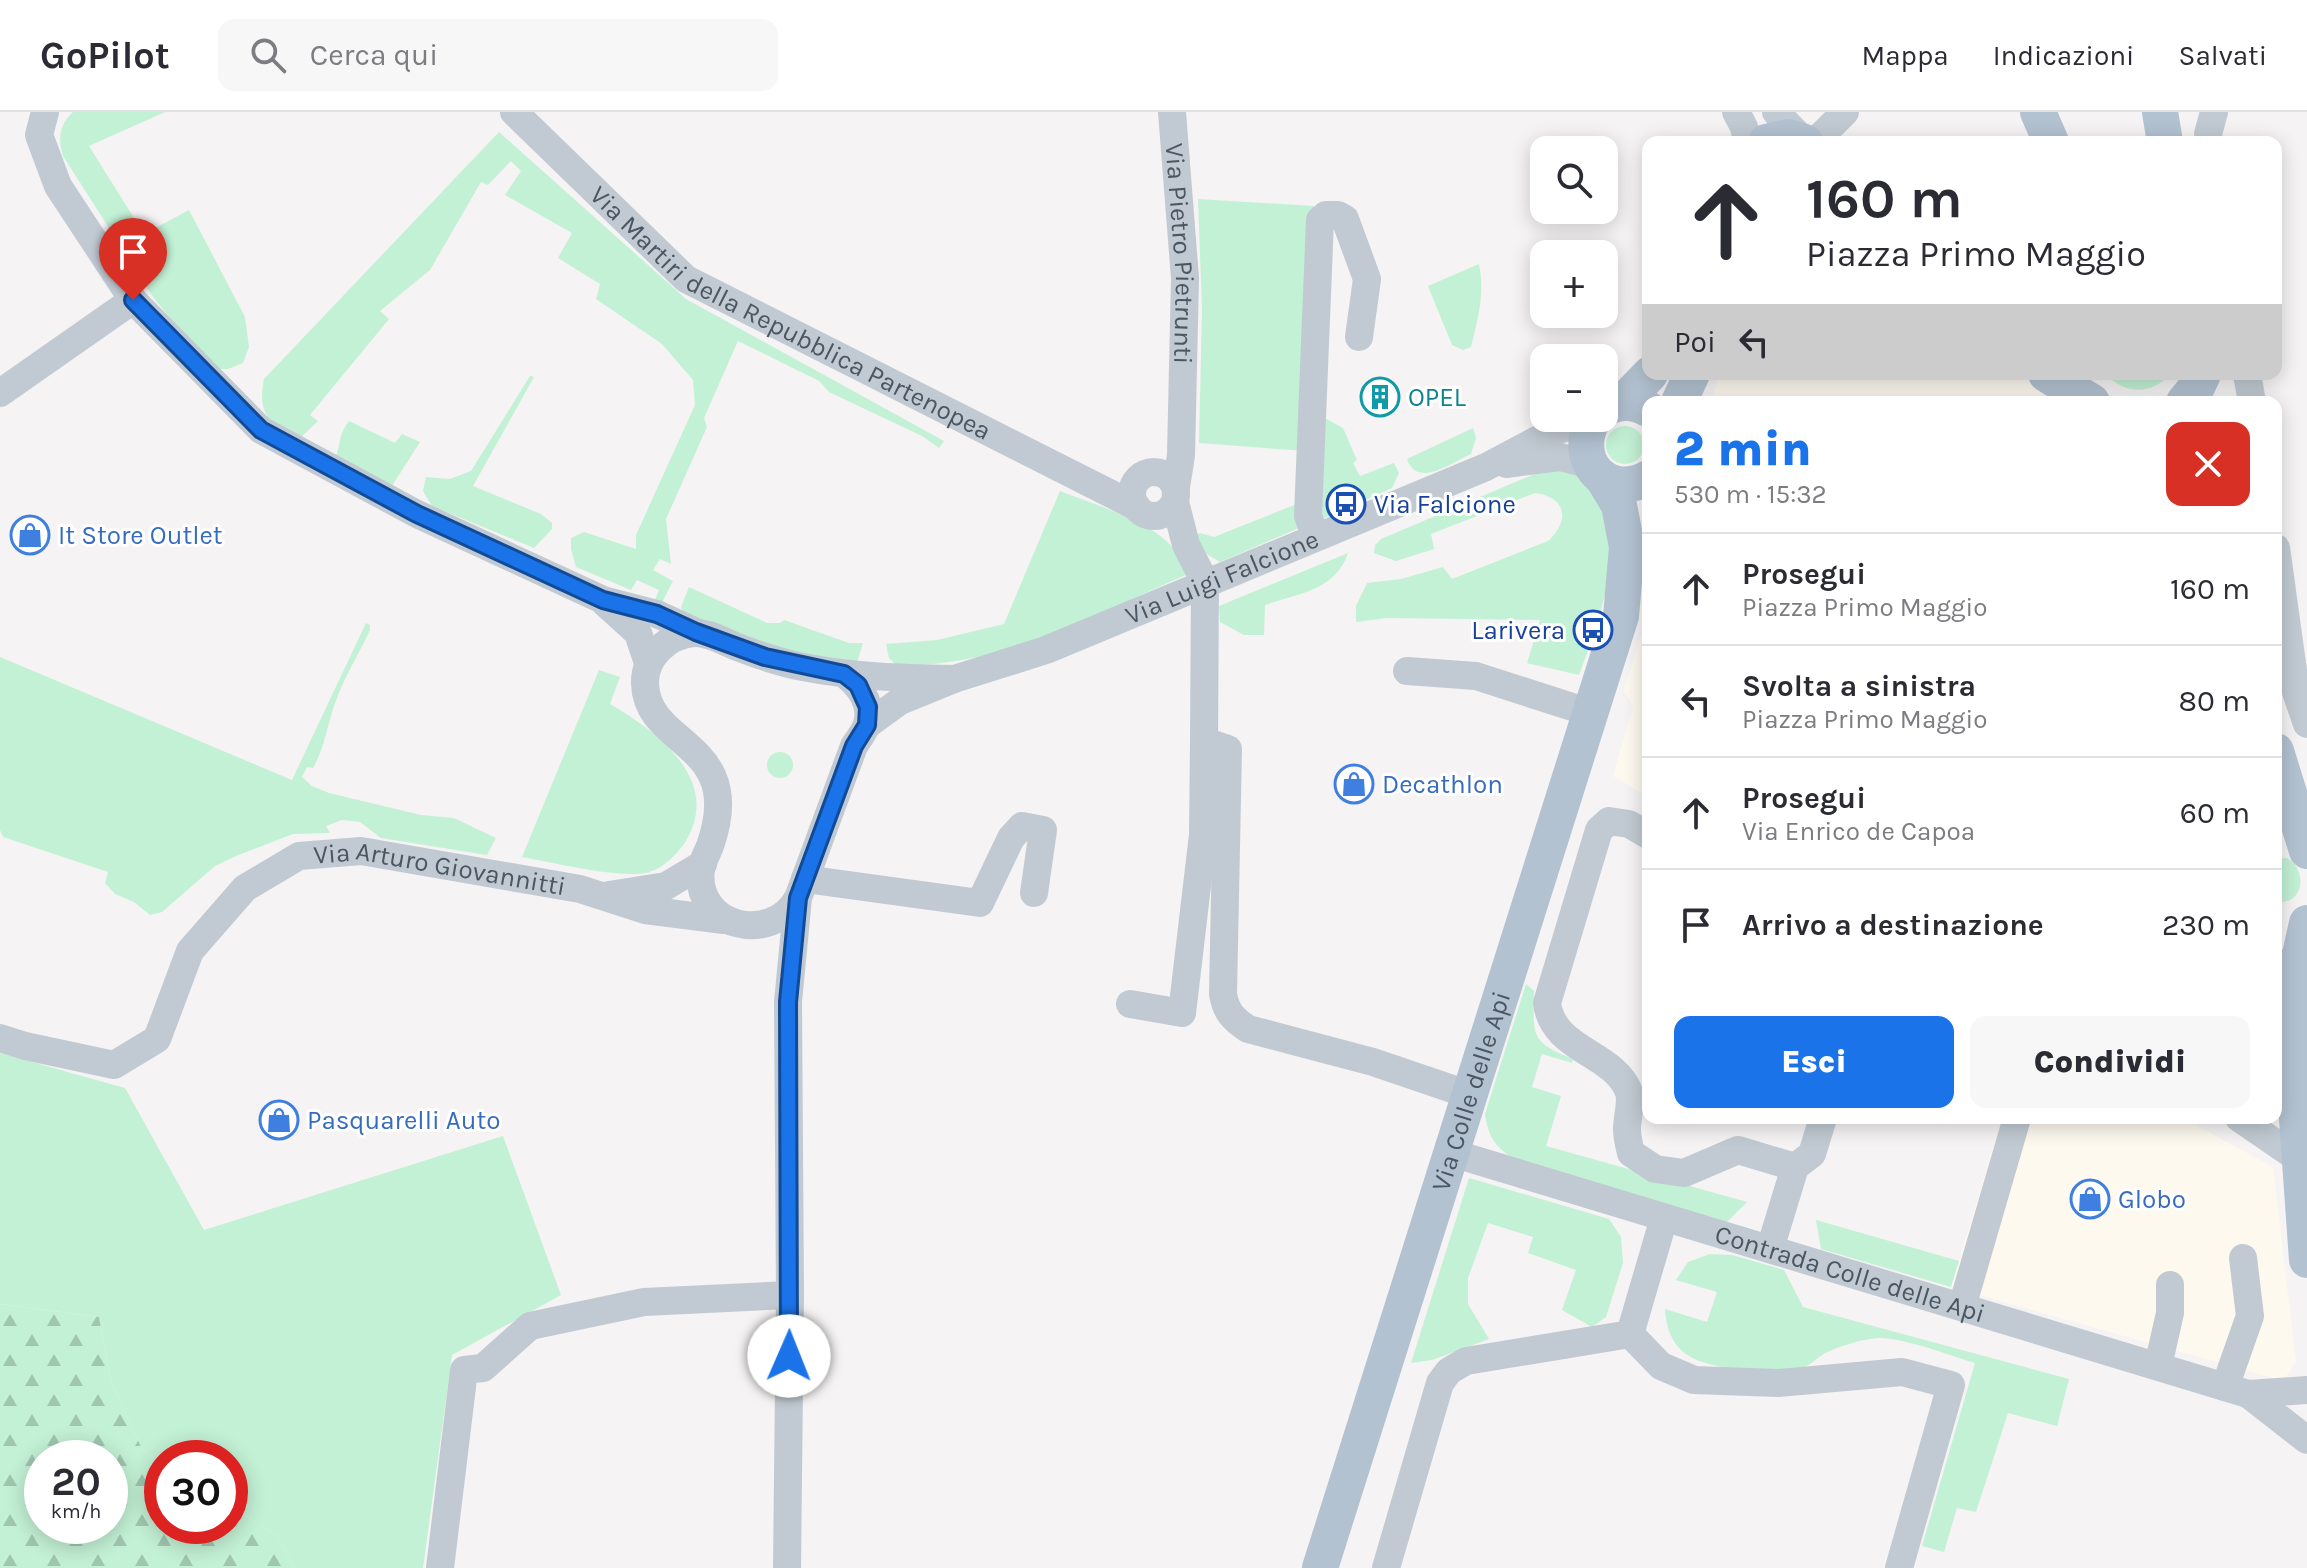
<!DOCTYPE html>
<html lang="it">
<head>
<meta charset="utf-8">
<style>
  body { margin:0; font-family:Karla,sans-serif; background:#f7f7f7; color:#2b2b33; height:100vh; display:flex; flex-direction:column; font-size:30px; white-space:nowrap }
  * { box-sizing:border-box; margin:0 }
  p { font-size:26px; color:#7c7c81 }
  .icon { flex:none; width:44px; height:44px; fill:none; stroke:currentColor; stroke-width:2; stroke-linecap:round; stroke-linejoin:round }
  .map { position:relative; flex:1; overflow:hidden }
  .side { position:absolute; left:1642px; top:284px; width:640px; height:728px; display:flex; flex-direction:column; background:#fff; border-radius:16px; box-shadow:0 4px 20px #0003 }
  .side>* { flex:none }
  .top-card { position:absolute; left:1642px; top:24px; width:640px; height:244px; border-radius:16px; box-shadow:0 4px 20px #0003; background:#fff; color:#2b2b33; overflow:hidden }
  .tools { position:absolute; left:1530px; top:24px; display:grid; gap:16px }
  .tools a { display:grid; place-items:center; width:88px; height:88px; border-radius:16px; background:#fff; box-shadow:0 4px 20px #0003; font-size:40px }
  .speed { position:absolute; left:24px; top:1328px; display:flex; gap:16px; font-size:40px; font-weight:700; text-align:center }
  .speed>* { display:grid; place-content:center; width:104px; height:104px; border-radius:50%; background:#fff; box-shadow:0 4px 20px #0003; line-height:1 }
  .speed small { font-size:20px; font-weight:400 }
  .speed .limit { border:12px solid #d22; background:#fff; color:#111 }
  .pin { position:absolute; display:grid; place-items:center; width:68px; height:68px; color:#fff; margin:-82px -34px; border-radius:50% 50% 50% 0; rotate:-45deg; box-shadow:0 0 8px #0007 }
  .pin .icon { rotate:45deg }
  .me { position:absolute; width:88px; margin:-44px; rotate:1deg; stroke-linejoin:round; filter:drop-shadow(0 0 6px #0008) }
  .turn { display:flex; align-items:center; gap:28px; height:168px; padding:0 32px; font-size:36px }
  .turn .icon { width:104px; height:104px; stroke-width:2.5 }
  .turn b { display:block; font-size:56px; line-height:68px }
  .then { display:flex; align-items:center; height:76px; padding:0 32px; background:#0003; gap:16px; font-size:30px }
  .round { display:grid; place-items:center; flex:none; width:84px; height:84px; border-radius:16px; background:#f7f7f7 }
  .head { display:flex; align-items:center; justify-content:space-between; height:136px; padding:0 32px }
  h1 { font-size:48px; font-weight:800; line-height:60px; color:#1a73e8 }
  .cta { display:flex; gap:16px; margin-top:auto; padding:16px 32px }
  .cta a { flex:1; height:92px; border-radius:16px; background:#1a73e8; color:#fff; font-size:32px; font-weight:800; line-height:92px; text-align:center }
  .cta a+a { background:#f7f7f7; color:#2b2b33 }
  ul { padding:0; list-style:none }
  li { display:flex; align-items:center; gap:24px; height:112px; padding:0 32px; border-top:2px solid #e1e1e2 }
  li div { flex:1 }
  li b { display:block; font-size:30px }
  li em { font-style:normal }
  header { display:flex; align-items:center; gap:48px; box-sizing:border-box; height:112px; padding:0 40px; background:#fff; border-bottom:2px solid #e1e1e2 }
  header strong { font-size:38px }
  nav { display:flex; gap:44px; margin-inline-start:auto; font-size:28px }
  .search { width:560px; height:72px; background:#f7f7f7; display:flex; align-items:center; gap:20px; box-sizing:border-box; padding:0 28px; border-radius:16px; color:#7c7c81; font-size:30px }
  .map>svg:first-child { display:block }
  .commercial { fill:#fdf9ef }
  .grass { fill:#c3f1d5 }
  .forest { fill:url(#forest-firs); fill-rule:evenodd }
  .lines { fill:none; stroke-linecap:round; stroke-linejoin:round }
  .minor { stroke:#c1cad2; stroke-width:28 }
  .major { stroke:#b3c2d1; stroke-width:36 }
  .route-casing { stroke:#114b97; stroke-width:20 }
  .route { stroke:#1a73e8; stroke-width:14 }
  .labels { text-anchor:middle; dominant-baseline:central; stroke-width:6; stroke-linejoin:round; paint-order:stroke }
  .street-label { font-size:26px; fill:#4a5661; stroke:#fff }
  .culture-label { font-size:26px; fill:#0d838f; stroke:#fff; text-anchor:start }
  .transit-label { font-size:26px; fill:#164399; stroke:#fff; text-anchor:start }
  .shop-label { font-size:26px; fill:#366cbe; stroke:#fff; text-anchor:start }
</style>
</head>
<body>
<header>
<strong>GoPilot</strong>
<div class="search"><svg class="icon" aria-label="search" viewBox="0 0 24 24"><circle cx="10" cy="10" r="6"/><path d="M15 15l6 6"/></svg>Cerca qui</div>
<nav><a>Mappa</a><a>Indicazioni</a><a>Salvati</a></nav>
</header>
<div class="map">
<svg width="2307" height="1456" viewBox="0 0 2307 1456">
  <defs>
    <pattern id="forest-firs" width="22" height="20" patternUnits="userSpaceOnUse" patternTransform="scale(2)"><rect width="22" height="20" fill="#c3f1d5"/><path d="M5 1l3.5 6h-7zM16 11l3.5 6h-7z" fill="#a0c6b0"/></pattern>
  </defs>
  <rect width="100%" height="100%" fill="#f5f3f3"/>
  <!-- commercial -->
  <path class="commercial" d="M1719 262H2023L2051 290H1711Z
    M1648 500V685L1613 664 1633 594 1624 579Z
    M2002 1006H2198L2199 1015 2273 1055 2296 1250 2283 1269 1951 1175Z"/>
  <!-- grass -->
  <path class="grass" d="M73 0H165L89 34 144 122 189 98 245 205 249 235 243 251 228 257H212L153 185 63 44C58 26 59 13 73 0Z
    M499 20 686 187 944 329 939 336 922 324 829 280 819 269 738 229 704 306 707 315 666 407 671 452 660 447 653 458 673 469 662 491 655 488 659 478 637 468 631 478 576 455 571 437V426L584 420 636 437V423L695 293 693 268 662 232 596 187 600 172 558 146 572 121 505 83 521 59 511 49 488 73 481 70 430 158 380 199 389 207 310 303 318 309 299 327C269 311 257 303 264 267Z
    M1198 87 1314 94 1304 339 1199 331 1202 198Z
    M1479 152C1485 182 1478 206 1471 235L1463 238 1452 233 1428 174Z
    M2106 262H2170C2153 283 2124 283 2106 262Z
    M530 264 534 265 473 374 541 402 552 411V417L534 436 432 394 423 379 426 365 450 367 471 359Z
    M1319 303 1343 316 1357 348 1353 351 1360 364 1394 351 1399 361 1392 376 1325 406 1317 402Z
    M349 309 395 331 402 322 420 330 390 377 335 347C342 329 337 326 349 309Z
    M1606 333a19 19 0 1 1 38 0a19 19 0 1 1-38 0Z
    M1473 316 1476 326 1471 342C1451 351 1417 377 1407 347Z
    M1566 357 1597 375 1608 394 1613 452 1597 513 1583 509 1579 521 1593 525 1579 563 1527 551 1540 508 1387 506 1356 510V494L1367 471 1401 467 1443 455 1452 467 1548 429C1570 409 1567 385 1535 381L1431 422 1434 437 1396 449 1374 441 1375 433 1381 427 1544 358Z
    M1060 379C1094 393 1155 409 1176 440 1181 447 1184 455 1188 462 1095 502 1000 557 896 553L889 546 886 532 937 528 1004 512Z
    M1302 390 1299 416 1220 450 1205 441 1194 424 1200 421 1214 425Z
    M1348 441C1335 479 1299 481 1265 493L1264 523H1244L1220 510 1219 494Z
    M689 475 767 511H780L784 508 849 531H863L856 554 805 548 684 503 681 495Z
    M366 511 370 513V518C360 540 346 562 337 586 327 611 326 633 313 656L307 655 302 665 312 674 329 681 421 703 454 706 496 726 487 743 381 726 360 710 342 708 326 714 330 721 293 722 236 744 215 754 162 800 150 803 134 790 115 782 105 771 108 760 3 725 0 718V545L292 668Z
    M599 558 620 565 610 592C658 620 722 668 686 729 678 741 664 756 649 760 624 768 551 750 522 745Z
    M767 653a13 13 0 1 1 26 0a13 13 0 1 1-26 0Z
    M2287 746C2307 757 2306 793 2276 790V747Z
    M1526 872 1534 879C1533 924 1530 930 1573 947L1572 951 1542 942 1532 975 1561 984 1546 1034 1747 1090 1727 1110 1518 1050C1496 1035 1489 1028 1485 1002Z
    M0 941 125 976 204 1118 503 1024 561 1183 452 1243 423 1456H295L276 1423 230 1394V1346H162V1351L143 1339 111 1270 99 1205 0 1192Z
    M1469 1066 1609 1107 1621 1125 1623 1151 1606 1205 1592 1215 1562 1198 1576 1158 1528 1141 1533 1125 1488 1111 1468 1166V1192L1489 1227 1432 1248 1411 1251Z
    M1816 1108 1959 1149 1951 1175 1821 1137Z
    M1710 1142 1732 1143 1784 1158 1803 1195 2069 1267 2057 1314 2008 1301 1976 1400 1957 1396 1944 1440 1922 1434 1975 1251C1949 1243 1904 1226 1879 1226 1862 1227 1840 1234 1825 1241 1818 1245 1812 1252 1804 1255 1780 1264 1711 1258 1689 1244 1672 1234 1666 1215 1665 1197L1707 1210 1717 1180 1676 1168 1688 1150Z"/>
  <!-- forest -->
  <path class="forest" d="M0 1192 99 1205 111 1270 143 1339 162 1351V1414H230V1394L276 1423 295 1456H0ZM42 1346H110V1414H42Z"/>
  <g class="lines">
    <!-- minor -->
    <g class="minor">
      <path d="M45 0 39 23 58 74 133 188 261 318 417 402 603 488 657 502 696 520"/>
      <path id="s1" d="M514 0 686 167 1137 395"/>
      <path id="s2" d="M1172 0 1185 166 1181 343 1176 375"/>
      <path d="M1736 0 1744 15 1747 30"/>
      <path d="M1776 0 1803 28"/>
      <path d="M1815 30 1845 0"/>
      <path d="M2209 30 2208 22 2214 0"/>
      <path d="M2247 262 2252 290"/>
      <path d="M0 281 133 188"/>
      <path d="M1506 352 1560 345 1591 353"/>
      <circle cx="1154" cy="382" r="22"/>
      <path d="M1175 390 1186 433 1205 470 1204 629 1228 637 1223 882C1226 900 1233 907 1248 917L1373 950 1470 983"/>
      <path d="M1316 425 1308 404 1320 108 1326 103H1338L1345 107 1367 167 1359 225"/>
      <path d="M2276 436 2296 580 2307 612"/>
      <path d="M606 492 638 521 648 551"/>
      <path d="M1407 559 1476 564 1591 601"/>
      <path d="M844 562C859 573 873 591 867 612 865 619 858 628 854 634L798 786C771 834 693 815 701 756 703 749 707 741 710 734 747 629 647 636 645 572 644 546 667 523 694 521 709 520 726 531 740 536 761 544 782 551 803 555 853 565 904 566 954 567"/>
      <path id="s3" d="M867 613 900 589 954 567 1046 538 1486 355 1550 321 1592 306"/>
      <path d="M1648 723 1629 712 1609 709 1599 718 1547 891C1553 939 1614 940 1629 980 1632 990 1627 1006 1627 1017 1627 1025 1629 1033 1631 1041L1655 1057 1684 1061 1738 1038 1795 1055"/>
      <path d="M805 767 980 791 1011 726 1022 714 1043 718 1034 781"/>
      <path d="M609 783 666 774 703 752"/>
      <path d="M1130 892 1182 901 1203 723 1204 629"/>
      <path id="s4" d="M0 926 25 934 114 953 157 927 190 839 245 776 299 744 361 739 580 777 645 798 724 808"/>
      <path d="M2239 1006 2299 1047"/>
      <path id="s5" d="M1452 1041 2248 1282 2307 1328"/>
      <path d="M1770 1137 1795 1055 1812 1042 1823 1006"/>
      <path d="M1962 1195 2017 1006"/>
      <path d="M1630 1222 1661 1254 1694 1268 1778 1271 1902 1260 1951 1273 1899 1456"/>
      <path d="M2158 1254 2170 1201V1173"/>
      <path d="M2225 1275 2250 1204 2243 1146"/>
      <path d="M2248 1282 2307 1278"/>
      <path d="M440 1456 464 1258 483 1256 530 1214 644 1190 790 1183"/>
      <path d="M787 1456 790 1183 788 890 798 786"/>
      <path d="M1386 1456 1440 1271 1449 1259 1466 1249 1630 1222 1664 1106"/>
    </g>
    <!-- major -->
    <g class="major">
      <path d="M2038 0 2051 30"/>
      <path d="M2160 0 2165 30"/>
      <path d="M1766 30 1788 25 1805 30"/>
      <path d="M2046 262 2092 290"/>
      <path d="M1679 290 1692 262"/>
      <path d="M2184 290 2198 273 2203 262"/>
      <path d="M1622 291 1650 262"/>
      <path d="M1604 297C1619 289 1633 289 1648 297"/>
      <path d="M1594 306C1570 346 1605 389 1648 366"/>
      <path d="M2276 639 2307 739"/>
      <path d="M2276 854 2289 895 2307 1148"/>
      <path d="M2289 893 2307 811"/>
      <path id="s6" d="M1320 1456 1621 504 1627 435 1619 393 1602 365"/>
    </g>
  </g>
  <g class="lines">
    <defs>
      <path id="route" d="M133 188 261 318 417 402 603 488 657 502 696 520 765 545 844 562 858 573 868 595 867 613 854 634 798 786 788 890 789 1244"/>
    </defs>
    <!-- route casing -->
    <use href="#route" class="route-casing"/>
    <!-- route -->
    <use href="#route" class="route"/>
  </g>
  <!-- icons -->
  <defs>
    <symbol id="building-ring" viewBox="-11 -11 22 22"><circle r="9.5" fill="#fff" stroke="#0f9aa8" stroke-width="1.5"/><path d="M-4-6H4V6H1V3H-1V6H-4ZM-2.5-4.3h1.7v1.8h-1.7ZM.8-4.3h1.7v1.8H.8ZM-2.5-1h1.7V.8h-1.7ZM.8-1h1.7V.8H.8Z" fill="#0f9aa8"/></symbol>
    <symbol id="bus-ring" viewBox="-11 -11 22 22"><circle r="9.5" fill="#fff" stroke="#1a4fb4" stroke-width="1.5"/><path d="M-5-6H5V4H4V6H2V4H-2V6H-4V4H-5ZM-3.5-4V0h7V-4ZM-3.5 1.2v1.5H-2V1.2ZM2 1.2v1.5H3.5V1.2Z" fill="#1a4fb4"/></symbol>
    <symbol id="shop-ring" viewBox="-11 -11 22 22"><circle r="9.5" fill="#fff" stroke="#3f7fe0" stroke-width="1.5"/><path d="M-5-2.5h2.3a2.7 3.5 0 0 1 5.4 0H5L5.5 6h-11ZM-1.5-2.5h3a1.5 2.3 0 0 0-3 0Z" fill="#3f7fe0"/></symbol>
  </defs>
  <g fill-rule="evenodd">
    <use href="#building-ring" x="1358" y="263" width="44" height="44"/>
    <use href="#bus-ring" x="1324" y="370" width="44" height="44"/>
    <use href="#shop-ring" x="8" y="401" width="44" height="44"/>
    <use href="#bus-ring" x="1571" y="496" width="44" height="44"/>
    <use href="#shop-ring" x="1332" y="650" width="44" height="44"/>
    <use href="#shop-ring" x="257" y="986" width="44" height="44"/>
    <use href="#shop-ring" x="2068" y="1065" width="44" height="44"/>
  </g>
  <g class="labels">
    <!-- street labels -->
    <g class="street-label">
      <text stroke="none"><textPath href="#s2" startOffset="142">Via Pietro Pietrunti</textPath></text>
      <text stroke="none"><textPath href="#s1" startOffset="346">Via Martiri della Repubblica Partenopea</textPath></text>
      <text stroke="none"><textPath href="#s3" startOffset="386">Via Luigi Falcione</textPath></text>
      <text stroke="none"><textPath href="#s4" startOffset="550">Via Arturo Giovannitti</textPath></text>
      <text stroke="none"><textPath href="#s6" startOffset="500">Via Colle delle Api</textPath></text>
      <text stroke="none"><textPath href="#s5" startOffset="416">Contrada Colle delle Api</textPath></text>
    </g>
    <!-- culture labels -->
    <g class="culture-label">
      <text x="1408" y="285">OPEL</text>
    </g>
    <!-- transit labels -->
    <g class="transit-label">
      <text x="1374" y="392">Via Falcione</text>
      <text x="1565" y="518" text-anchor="end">Larivera</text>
    </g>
    <!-- shop labels -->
    <g class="shop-label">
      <text x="58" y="423">It Store Outlet</text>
      <text x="1382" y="672">Decathlon</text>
      <text x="307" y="1008">Pasquarelli Auto</text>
      <text x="2118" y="1087">Globo</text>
    </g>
  </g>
</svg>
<div class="tools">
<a><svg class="icon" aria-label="search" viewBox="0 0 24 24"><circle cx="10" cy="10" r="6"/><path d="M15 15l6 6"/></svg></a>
<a>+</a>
<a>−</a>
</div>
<div class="speed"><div>20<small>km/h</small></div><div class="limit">30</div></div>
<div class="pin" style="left:133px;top:188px;background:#d93025"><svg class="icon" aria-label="arrive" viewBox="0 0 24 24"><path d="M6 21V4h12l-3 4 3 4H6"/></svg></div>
<svg class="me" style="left:789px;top:1244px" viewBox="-20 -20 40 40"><circle r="19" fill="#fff"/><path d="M0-13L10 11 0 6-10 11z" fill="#1a73e8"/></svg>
<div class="top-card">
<div class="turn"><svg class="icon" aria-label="ahead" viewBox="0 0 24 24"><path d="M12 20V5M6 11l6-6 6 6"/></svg><div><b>160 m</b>Piazza Primo Maggio</div></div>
<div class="then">Poi<svg class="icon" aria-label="left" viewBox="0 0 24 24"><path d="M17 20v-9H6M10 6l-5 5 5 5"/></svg></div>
</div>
<section class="side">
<div class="head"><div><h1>2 min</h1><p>530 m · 15:32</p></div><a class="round" style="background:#d93025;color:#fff"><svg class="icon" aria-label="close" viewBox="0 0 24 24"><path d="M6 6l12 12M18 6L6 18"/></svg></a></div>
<ul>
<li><svg class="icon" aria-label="ahead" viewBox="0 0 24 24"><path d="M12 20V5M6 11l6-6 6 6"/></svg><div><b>Prosegui</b><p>Piazza Primo Maggio</p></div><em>160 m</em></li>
<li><svg class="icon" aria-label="left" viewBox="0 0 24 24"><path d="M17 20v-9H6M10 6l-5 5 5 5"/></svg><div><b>Svolta a sinistra</b><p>Piazza Primo Maggio</p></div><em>80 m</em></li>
<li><svg class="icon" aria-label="ahead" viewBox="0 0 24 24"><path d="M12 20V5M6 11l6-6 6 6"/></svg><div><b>Prosegui</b><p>Via Enrico de Capoa</p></div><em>60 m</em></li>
<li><svg class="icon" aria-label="arrive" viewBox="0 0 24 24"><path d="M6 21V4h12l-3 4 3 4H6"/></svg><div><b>Arrivo a destinazione</b></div><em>230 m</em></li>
</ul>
<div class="cta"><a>Esci</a><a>Condividi</a></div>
</section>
</div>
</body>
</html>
